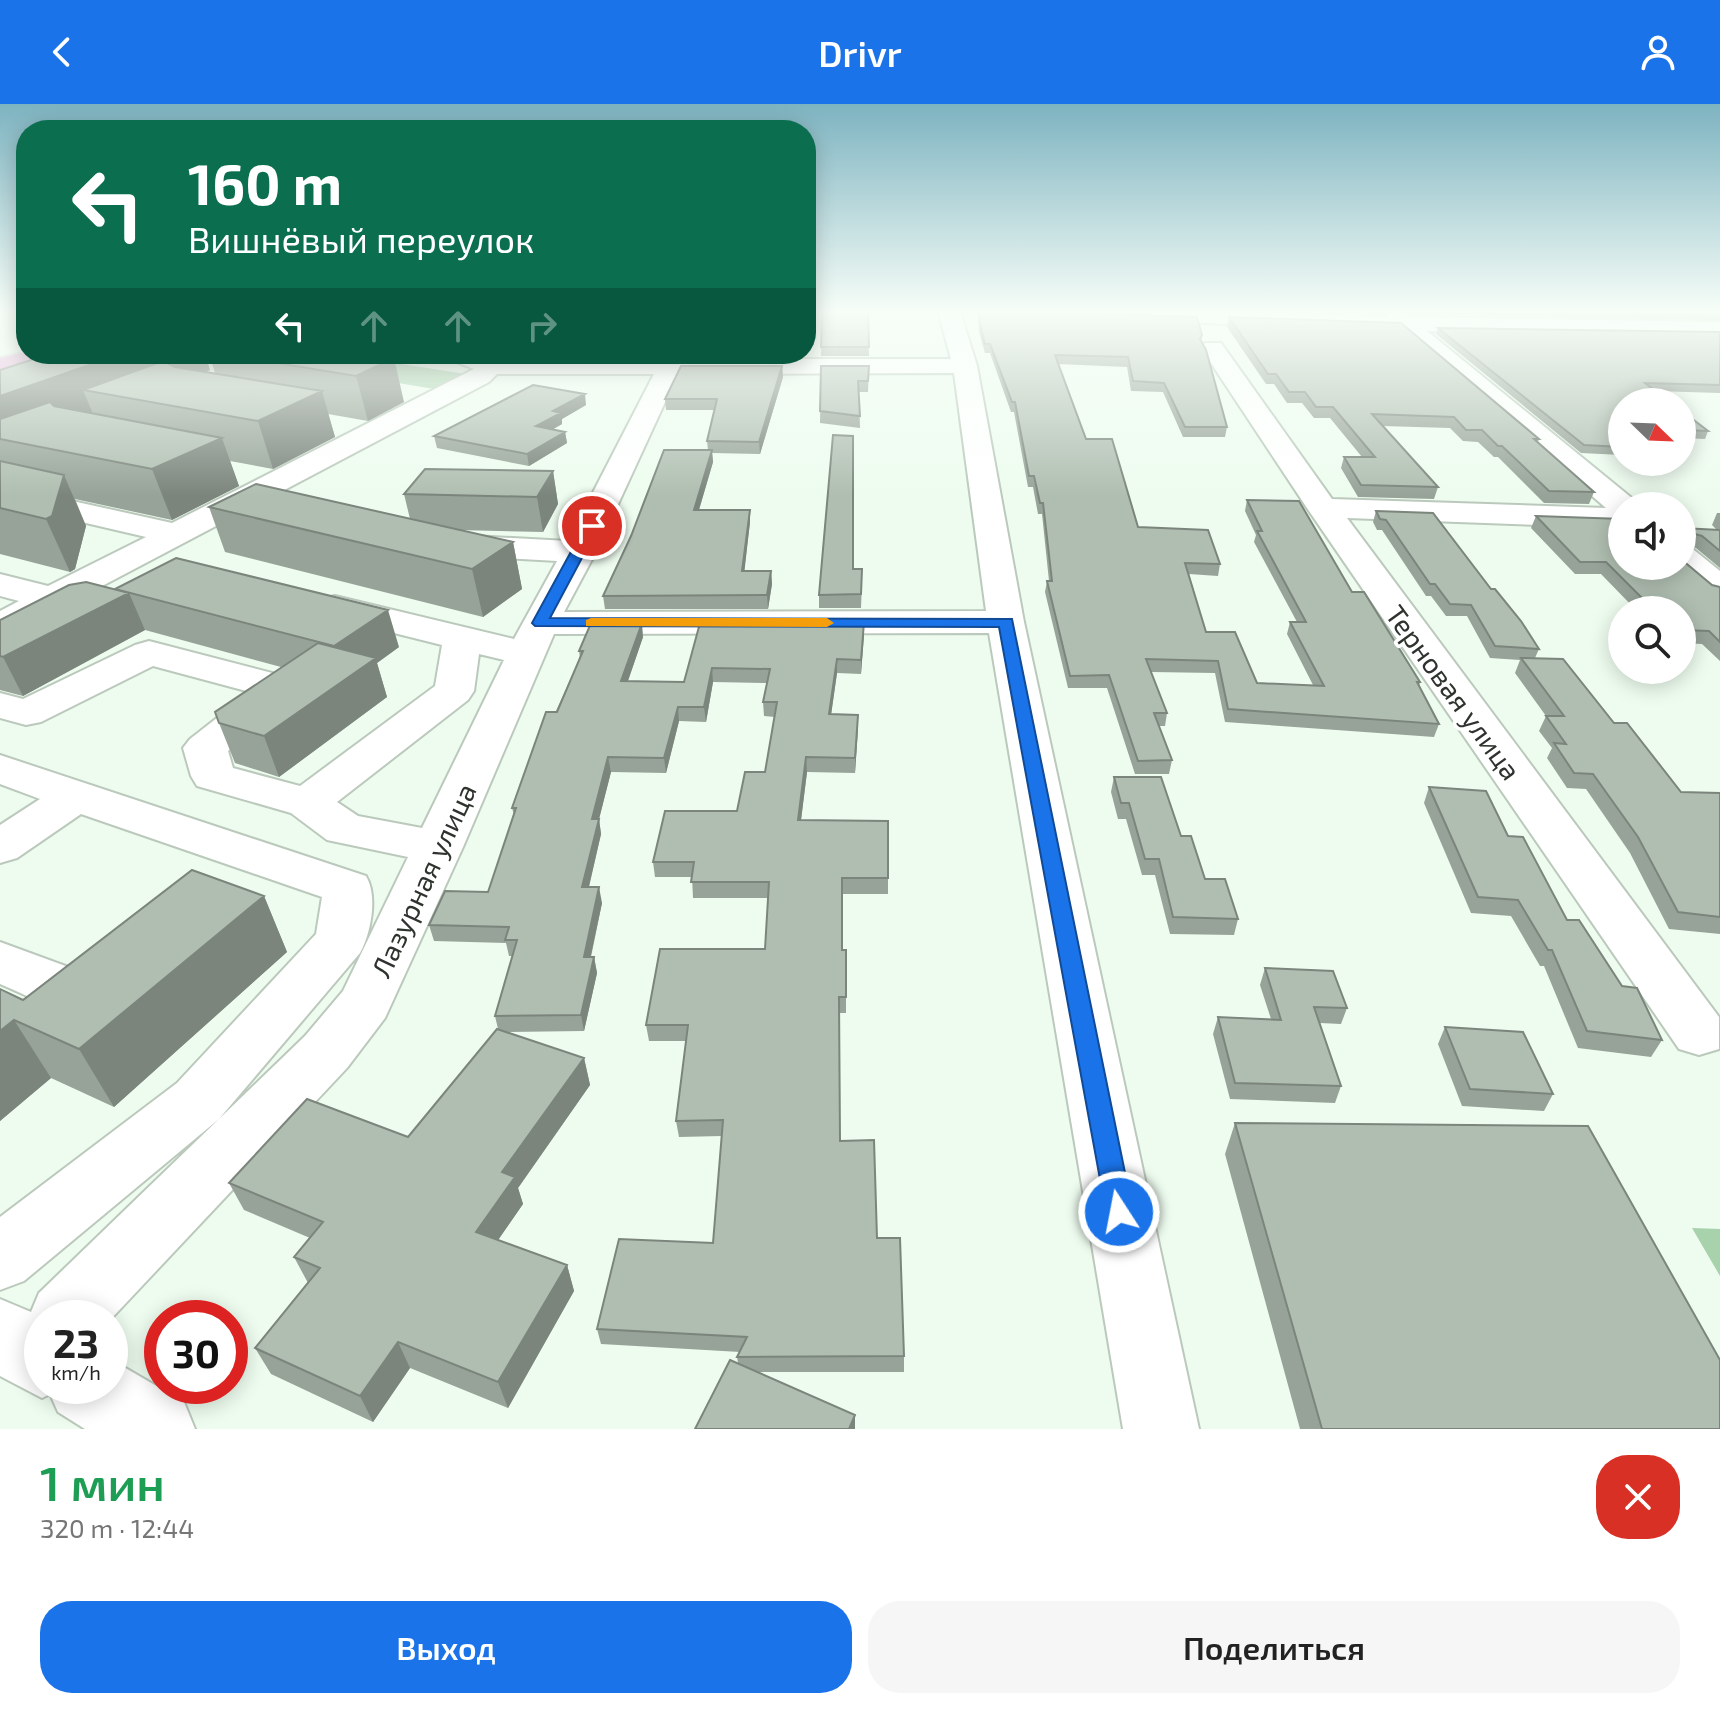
<!DOCTYPE html>
<html lang="ru">
<head>
<meta charset="utf-8">
<style>
  body { margin:0; font-family:"Exo 2",sans-serif; background:#f6f6f6; color:#222; height:100vh; display:flex; flex-direction:column; font-size:30px; white-space:nowrap }
  * { box-sizing:border-box; margin:0 }
  p { font-size:26px; color:#767676 }
  .icon { flex:none; width:44px; height:44px; fill:none; stroke:currentColor; stroke-width:2; stroke-linecap:round; stroke-linejoin:round }
  .map { position:relative; height:1325px; overflow:hidden }
  .side { display:flex; flex-direction:column; background:#fff; flex:1 }
  .side>* { flex:none }
  .banner { position:absolute; left:16px; top:16px; width:800px; height:244px; border-radius:32px; box-shadow:0 4px 20px #0003; background:#0b6e4f; color:#fff; overflow:hidden }
  .needle { width:52px; rotate:113deg }
  .fabs { position:absolute; left:1608px; top:284px; display:grid; gap:16px }
  .fabs a { display:grid; place-items:center; width:88px; height:88px; border-radius:50%; background:#fff; box-shadow:0 4px 20px #0003; font-size:40px }
  .speed { position:absolute; left:24px; top:1196px; display:flex; gap:16px; font-size:40px; font-weight:700; text-align:center }
  .speed>* { display:grid; place-content:center; width:104px; height:104px; border-radius:50%; background:#fff; box-shadow:0 4px 20px #0003; line-height:1 }
  .speed small { font-size:20px; font-weight:400 }
  .speed .limit { border:12px solid #d22; background:#fff; color:#111 }
  .pin { position:absolute; display:grid; place-items:center; width:68px; height:68px; color:#fff; margin:-34px; border:4px solid #fff; border-radius:50%; box-shadow:0 2px 8px #0007 }
  .me { position:absolute; width:88px; margin:-44px; rotate:349deg; stroke-linejoin:round; filter:drop-shadow(0 0 6px #0008) }
  .turn { display:flex; align-items:center; gap:28px; height:168px; padding:0 40px; font-size:36px }
  .turn .icon { width:104px; height:104px; stroke-width:2.5 }
  .turn b { display:block; font-size:56px; line-height:68px }
  .lanes { display:flex; align-items:center; height:76px; padding:0 40px; background:#0003; justify-content:center; gap:40px; direction:ltr }
  .lanes .off { opacity:.35 }
  .round { display:grid; place-items:center; flex:none; width:84px; height:84px; border-radius:32px; background:#f6f6f6 }
  .headline { display:flex; align-items:center; justify-content:space-between; height:136px; padding:0 40px }
  h1 { font-size:48px; font-weight:600; line-height:60px; color:#1e9e55 }
  .action { display:flex; gap:16px; margin-top:auto; padding:16px 40px }
  .action a { flex:1; height:92px; border-radius:32px; background:#1a73e8; color:#fff; font-size:32px; font-weight:600; line-height:92px; text-align:center }
  .action a+a { background:#f6f6f6; color:#222 }
  header { display:flex; justify-content:space-between; align-items:center; height:104px; padding:0 40px; background:#1a73e8; color:#fff; font-size:36px; font-weight:600 }
  .map>svg:first-child { display:block }
  .green { fill:#a8d2ac }
  .lines { fill:none; stroke-linecap:round; stroke-linejoin:round }
  .minor-casing { stroke:#bbc9bc; stroke-width:4 }
  .major-casing { stroke:#dedede; stroke-width:4 }
  .minor { fill:#fff; fill-rule:evenodd }
  .major { fill:#e5a9d7; fill-rule:evenodd }
  .wall { fill:#97a398 }
  .shaded-wall { fill:#7b857c }
  .building { fill:#b0beb1; stroke:#7b857c; stroke-width:2 }
  .route { fill:#1a73e8; stroke:#114b97; stroke-width:2 }
  .slow { fill:#f59e0b }
  .labels { text-anchor:middle; dominant-baseline:central; stroke-width:7; stroke-linejoin:round; paint-order:stroke }
  .street-label { font-size:28px; fill:#2e332e; stroke:#fff }
</style>
</head>
<body>
<header><svg class="icon" aria-label="back" viewBox="0 0 24 24"><path d="M15 5l-7 7 7 7"/></svg>Drivr<svg class="icon" aria-label="person" viewBox="0 0 24 24"><circle cx="12" cy="8" r="4"/><path d="M4 21q1-7 8-7t8 7"/></svg></header>
<div class="map">
<svg width="1720" height="1325" viewBox="0 0 1720 1325">
  <rect width="100%" height="100%" fill="#eefcef"/>
  <!-- green -->
  <path class="green" d="M395 259 466 270 434 285 363 273Z
    M1692 1124 1720 1125V1172Z"/>
  <g class="lines">
    <defs>
      <path id="minor" d="M938 207H960L977 262 1024 518 1199 1325H1123L989 529 554 530 463 743 385 914 347 964 110 1216 42 1214V1282H110V1255L184 1298 195 1325H85L58 1308 50 1290 42 1294 0 1272V1195L31 1208 39 1189 305 932 343 887 408 753 327 736 291 709 197 682 191 672 183 644 190 635 250 588 153 562 41 618 26 621 0 614V589L23 595 135 541 149 537 295 575 301 584 295 593 228 647 233 664 300 682 435 582 442 541 322 511 317 503 322 495 335 492 514 535 557 457 454 451 442 448 437 441 442 434 454 431 568 437 654 270H497L489 278 13 529 0 532V507L19 497 0 492V470L48 482 146 433 0 399V381L172 419 474 265 448 255 444 250H478L493 256 662 255 671 253 680 255H951ZM954 269 986 507 564 508 596 448 678 270ZM479 550 504 556 422 724 358 712 337 698 468 596 474 587Z
        M1019 207H1210L1386 213 1389 208 1398 207 1411 213 1720 218V232L1427 227 1633 395 1638 402H1622V424L1347 414 1719 913V945L1699 951 1679 945 1307 404 1201 244 1205 239H1221L1332 395 1606 404 1400 226 1030 213Z
        M1682 443 1694 446 1720 467V495L1708 491 1672 462H1682Z
        M0 651 366 772C378 792 371 829 360 849L219 1015 24 1177 0 1186V1113L177 979 316 830 322 793 81 710 17 754 0 759V721L40 695 0 680Z
        M0 838 71 864C86 852 99 852 117 858L125 872C91 934 49 900 0 880Z"/>
      <path id="major" d="M26 248 58 250 54 255 0 268V254Z"/>
    </defs>
    <!-- minor casing -->
    <use href="#minor" class="minor-casing"/>
    <!-- major casing -->
    <use href="#major" class="major-casing"/>
    <!-- minor -->
    <use href="#minor" class="minor"/>
    <!-- major -->
    <use href="#major" class="major"/>
  </g>
  <!-- wall -->
  <path class="wall" d="M822 207H868L869 252H821Z
    M978 207H1029L1202 231 1201 237 1227 323 1225 333H1183L1163 288 1131 287 1127 263 1058 260 1086 335 1138 423 1220 460 1218 472 1189 470 1206 528 1257 579 1313 581 1287 530 1290 518H1297L1254 438 1256 431 1245 407 1247 396 1352 488 1420 578 1419 582 1439 620 1434 633 1225 618 1215 569 1151 568 1167 609 1165 622H1159L1172 656 1169 670H1135L1107 584H1068L1045 488 1047 477H1049L1042 410H1038L1033 383H1028L1014 308H1011L990 249H985L979 228Z
    M1289 207H1387L1384 210Z
    M1404 207H1720V216L1412 210Z
    M1229 213 1539 335 1538 338 1594 388 1589 400 1544 399 1498 353H1494L1478 338 1463 337 1450 324 1383 322 1438 383 1434 395 1358 393 1341 364 1344 353H1362L1330 314H1314L1302 299H1287L1274 280H1266L1227 223Z
    M1438 224 1720 228V289L1655 287 1622 298V332H1620L1622 334V351L1581 349 1436 230Z
    M209 250H366L404 298 368 317 328 310 335 333 273 365 230 357 239 382 172 416 75 395 86 422 75 465 70 468 0 450V266H210L205 268 215 269Z
    M691 250H789V252H691Z
    M782 262 783 273 760 350 712 349 713 358 699 406H750V418L744 467H771L772 480 768 505H605L603 492 708 346 707 337 714 306H666L665 295Z
    M821 262H869L868 288H859L860 324 820 319Z
    M586 301 562 315V320L553 325 565 328 567 339 529 362 437 344 434 332Z
    M1682 307 1708 327 1705 335 1682 334Z
    M553 367 558 400 543 428 457 426 513 438 522 485 483 513 225 448 209 403 410 415 404 390Z
    M1376 407 1491 485 1539 545 1535 554 1614 619 1681 688 1720 689V830L1669 825 1630 749 1586 685 1567 684 1547 654 1552 644 1539 627 1546 612 1515 569 1520 556 1490 554 1467 512H1446L1431 492H1426L1382 426H1377L1373 418Z
    M1717 409H1720V464L1696 444 1685 441V447L1682 453V424L1717 426 1712 421Z
    M1536 412 1622 462 1720 483V557L1702 540 1682 539V506H1636L1601 470H1575L1531 424Z
    M853 465 862 478 861 504H819V491Z
    M115 485 399 543 377 559 387 593 279 673 235 659 219 619 281 563 145 526 23 592 0 586V516Z
    M864 518 861 570 837 569 831 611H858L855 669 807 668 801 716 888 717V790H842V846L846 862V909H839L840 1037 877 1134 904 1252V1268H758L738 1259 737 1253 740 1248 601 1240 597 1225 713 1139 722 1032 679 1033 676 1017 686 937H649L646 921 765 845 768 794H693L692 773H655L653 758 737 707 765 668 775 613 764 612 763 598 767 579 713 578 706 618 679 617 666 669 611 668 599 715 601 730 589 783 602 799 591 853H594L597 869 584 927 507 928 584 954 590 981 518 1084 523 1100 498 1136 567 1161 574 1187 508 1304 410 1264 373 1318 271 1270 255 1244 308 1179 294 1153 310 1134 244 1106 229 1079 408 1033 498 925 495 912 512 852H509L506 839 434 837 429 821 488 788 514 711 512 704 580 554 579 547 643 533 628 577 684 578 700 519Z
    M1114 673 1181 732 1205 775 1238 815 1234 831 1170 830 1155 771H1142L1126 715H1118L1111 688Z
    M1429 683 1508 732 1567 816 1622 882 1662 936 1651 953 1578 944 1544 862H1540L1511 812 1471 809 1424 699Z
    M264 792 287 848 114 1003 51 974 0 1017V885L23 896Z
    M1265 864 1347 904 1341 920 1320 919 1341 982 1335 999 1230 995 1213 930 1218 913 1271 915 1260 881Z
    M1445 923 1553 990 1544 1007 1462 1002 1438 940Z
    M1235 1019 1720 1325H1300L1225 1050Z"/>
  <!-- shaded-wall -->
  <path class="shaded-wall" d="M121 250H205L210 266 133 295 83 286 93 310 0 335V292Z
    M394 254 404 298 368 317 356 272Z
    M782 262 783 273 760 350 759 338Z
    M322 287 335 333 273 365 258 317Z
    M585 290 586 301 562 315V320L538 334 536 322 553 307Z
    M565 328 567 339 529 362 527 350Z
    M222 334 239 382 172 416 152 365Z
    M712 346 713 358 695 419 694 406Z
    M553 367 558 400 543 428 537 393Z
    M64 371 86 422 75 465 70 468 46 415Z
    M750 406V418L743 480 742 467Z
    M513 438 522 485 483 513 472 465Z
    M771 467 772 480 768 505 767 491Z
    M129 489 145 526 23 592 3 553Z
    M388 506 399 543 377 559 387 593 279 673 264 632 334 542Z
    M864 518V532L861 570V556Z
    M642 519 643 533 623 591 621 577Z
    M837 555V569L829 625V610Z
    M712 564 713 578 706 618 704 603Z
    M678 603 679 617 666 669 664 654Z
    M858 611V626L855 669V654Z
    M608 653 611 668 599 715 601 730 585 799 582 783 592 715Z
    M806 653 807 668 799 732 798 716Z
    M599 783 602 799 587 869 584 853Z
    M264 792 287 848 114 1003 79 945Z
    M594 853 597 869 584 927 581 911Z
    M14 916 51 974 0 1017V927Z
    M584 954 590 981 518 1084 523 1100 485 1155 476 1128 502 1068Z
    M567 1161 574 1187 508 1304 498 1278Z
    M398 1238 410 1264 373 1318 360 1292Z
    M855 1311V1325H849Z"/>
  <!-- building -->
  <path class="building" d="M822 207H868L869 243H821Z
    M979 207H1029L1197 213 1202 231 1200 235 1206 246 1227 323H1185L1164 279 1133 277 1128 253 1055 251 1086 335H1112L1138 423 1208 426 1220 460 1185 459 1206 528H1235L1257 579 1324 582 1290 518H1306L1257 427H1262L1247 396 1299 397 1352 488H1364L1420 578H1417L1439 620 1228 605 1218 557 1146 555 1167 609H1154L1172 656 1138 657 1109 571 1070 572 1047 477H1052L1043 399H1040L1034 372H1029L1015 298H1012L990 240H985L980 220Z
    M1579 207H1720V209Z
    M1229 213 1401 219 1539 335H1534L1594 388 1549 387 1502 342H1498L1482 326H1466L1454 313 1372 310 1438 383 1361 381 1344 353H1375L1333 303H1316L1305 288H1289L1276 270H1268Z
    M1438 224 1720 228V281L1645 279 1670 298H1622V324H1613L1622 334V343L1584 341Z
    M50 250H121L0 292V266Z
    M222 250H366L394 254 356 272Z
    M163 257 175 263 322 287 258 317 83 286Z
    M681 262H782L759 338 707 337 717 295H665Z
    M821 262H869L868 277H858L860 312 820 307Z
    M533 281 585 290 553 307 561 309 536 322 565 328 527 350 434 332Z
    M50 298 54 302 222 334 152 365 0 335V315Z
    M1682 307 1708 327 1682 326Z
    M833 331 853 332V465H862L861 490 819 491Z
    M664 346H712L694 406H750L742 467H771L767 491 603 492 631 432Z
    M0 357 64 371 52 412 46 415 0 404Z
    M425 365 553 367 537 393 404 390Z
    M256 380 513 438 472 465 209 403Z
    M1376 407 1433 409 1491 485H1495L1521 517 1539 545 1495 542 1471 501 1450 500 1435 480H1430L1386 416 1380 415Z
    M1536 412 1622 415V462H1682V456L1712 481 1720 483V538L1709 527 1682 526V506H1654L1606 458H1580Z
    M1682 424 1720 426V447L1702 432 1688 428 1685 431V447L1682 448Z
    M176 454 388 506 334 542 115 485Z
    M86 478 129 489 3 553 0 552V516L69 481Z
    M864 518 861 556 837 555 829 610 858 611 855 654 806 653 798 716 888 717V774H842V846H846V893H839L840 1037 874 1036 877 1134H900L904 1252 737 1253 747 1233 597 1225 619 1135 713 1139 723 1016 676 1017 688 921H646L660 845H765L769 778H691L694 758H653L665 707H737L745 668H765L777 598H763L770 565 712 564 704 603H678L664 654 608 653 592 715H599L582 783H599L584 853H594L581 911 495 912 517 836H505L509 823 429 821 445 787 488 788 516 704H512L546 608H557L583 547H579L591 519H642L621 577 684 578 700 519Z
    M318 539 376 554 264 632 219 619 215 608Z
    M1521 554 1563 555 1614 619H1627L1681 688 1720 689V813L1678 808 1638 733 1593 670 1574 669 1554 639 1566 640 1546 612H1564Z
    M1114 673H1161L1181 732H1191L1205 775H1225L1238 815 1173 813 1159 755H1145L1129 699H1121Z
    M1429 683 1486 687 1508 732 1523 733 1567 816H1579L1622 882 1637 884 1662 936 1587 927 1552 846H1548L1518 796 1478 793Z
    M192 766 264 792 79 945 14 916 0 927V885L23 896Z
    M1265 864 1333 867 1347 904 1314 903 1341 982 1235 979 1218 913 1281 916Z
    M1445 923 1523 928 1553 990 1470 985Z
    M497 925 584 954 502 1068 515 1073 476 1128 567 1161 498 1278 398 1238 360 1292 255 1244 320 1164 294 1153 323 1118 229 1079 307 995 408 1033Z
    M1235 1019 1588 1022 1720 1256V1325H1322Z
    M730 1256 855 1311 849 1325H695Z"/>
  <!-- sky -->
  <linearGradient id="sky" x2="0" y2="1"><stop stop-color="#7db3c0"/><stop offset="0.53" stop-color="#f7fef8"/><stop offset="1" stop-color="#f7fef8" stop-opacity="0"/></linearGradient>
  <rect width="1720" height="392" fill="url(#sky)"/>
  <!-- route -->
  <path class="route" d="M592 418 599 422 550 514 1012 515 1133 1108 1129 1117 1119 1120 1110 1117 1106 1108 999 523 535 522 532 519 585 422Z"/>
  <!-- slow -->
  <path class="slow" d="M591 514H827L834 519 827 523 586 522V516Z"/>
  <g class="labels">
    <!-- street labels -->
    <g class="street-label">
      <text transform="translate(1454 588) rotate(54)">Терновая улица</text>
      <text transform="translate(423 776) rotate(-65)">Лазурная улица</text>
    </g>
  </g>
</svg>
<div class="fabs">
<a><svg class="needle" viewBox="-14 -14 28 28"><path d="M0-13l5 13h-10z" fill="#e53935"/><path d="M0 13l5-13h-10z" fill="#767676"/></svg></a>
<a><svg class="icon" aria-label="sound" viewBox="0 0 24 24"><path d="M4 9h4l5-4v14l-5-4H4zM17 9q2 3 0 6"/></svg></a>
<a><svg class="icon" aria-label="search" viewBox="0 0 24 24"><circle cx="10" cy="10" r="6"/><path d="M15 15l6 6"/></svg></a>
</div>
<div class="speed"><div>23<small>km/h</small></div><div class="limit">30</div></div>
<div class="pin" style="left:592px;top:422px;background:#d93025"><svg class="icon" aria-label="arrive" viewBox="0 0 24 24"><path d="M6 21V4h12l-3 4 3 4H6"/></svg></div>
<svg class="me" style="left:1119px;top:1108px" viewBox="-20 -20 40 40"><circle r="17" fill="#1a73e8" stroke="#fff" stroke-width="3"/><path d="M0-11L8 9 0 5-8 9z" fill="#fff"/></svg>
<div class="banner">
<div class="turn"><svg class="icon" aria-label="left" viewBox="0 0 24 24"><path d="M17 20v-9H6M10 6l-5 5 5 5"/></svg><div><b>160 m</b>Вишнёвый переулок</div></div>
<div class="lanes"><svg class="icon" aria-label="left" viewBox="0 0 24 24"><path d="M17 20v-9H6M10 6l-5 5 5 5"/></svg><svg class="icon off" aria-label="ahead" viewBox="0 0 24 24"><path d="M12 20V5M6 11l6-6 6 6"/></svg><svg class="icon off" aria-label="ahead" viewBox="0 0 24 24"><path d="M12 20V5M6 11l6-6 6 6"/></svg><svg class="icon off" aria-label="right" viewBox="0 0 24 24"><path d="M7 20v-9h11M14 6l5 5-5 5"/></svg></div>
</div>
</div>
<section class="side">
<div class="headline"><div><h1>1 мин</h1><p>320 m · 12:44</p></div><a class="round" style="background:#d93025;color:#fff"><svg class="icon" aria-label="close" viewBox="0 0 24 24"><path d="M6 6l12 12M18 6L6 18"/></svg></a></div>
<div class="action"><a>Выход</a><a>Поделиться</a></div>
</section>
</body>
</html>
